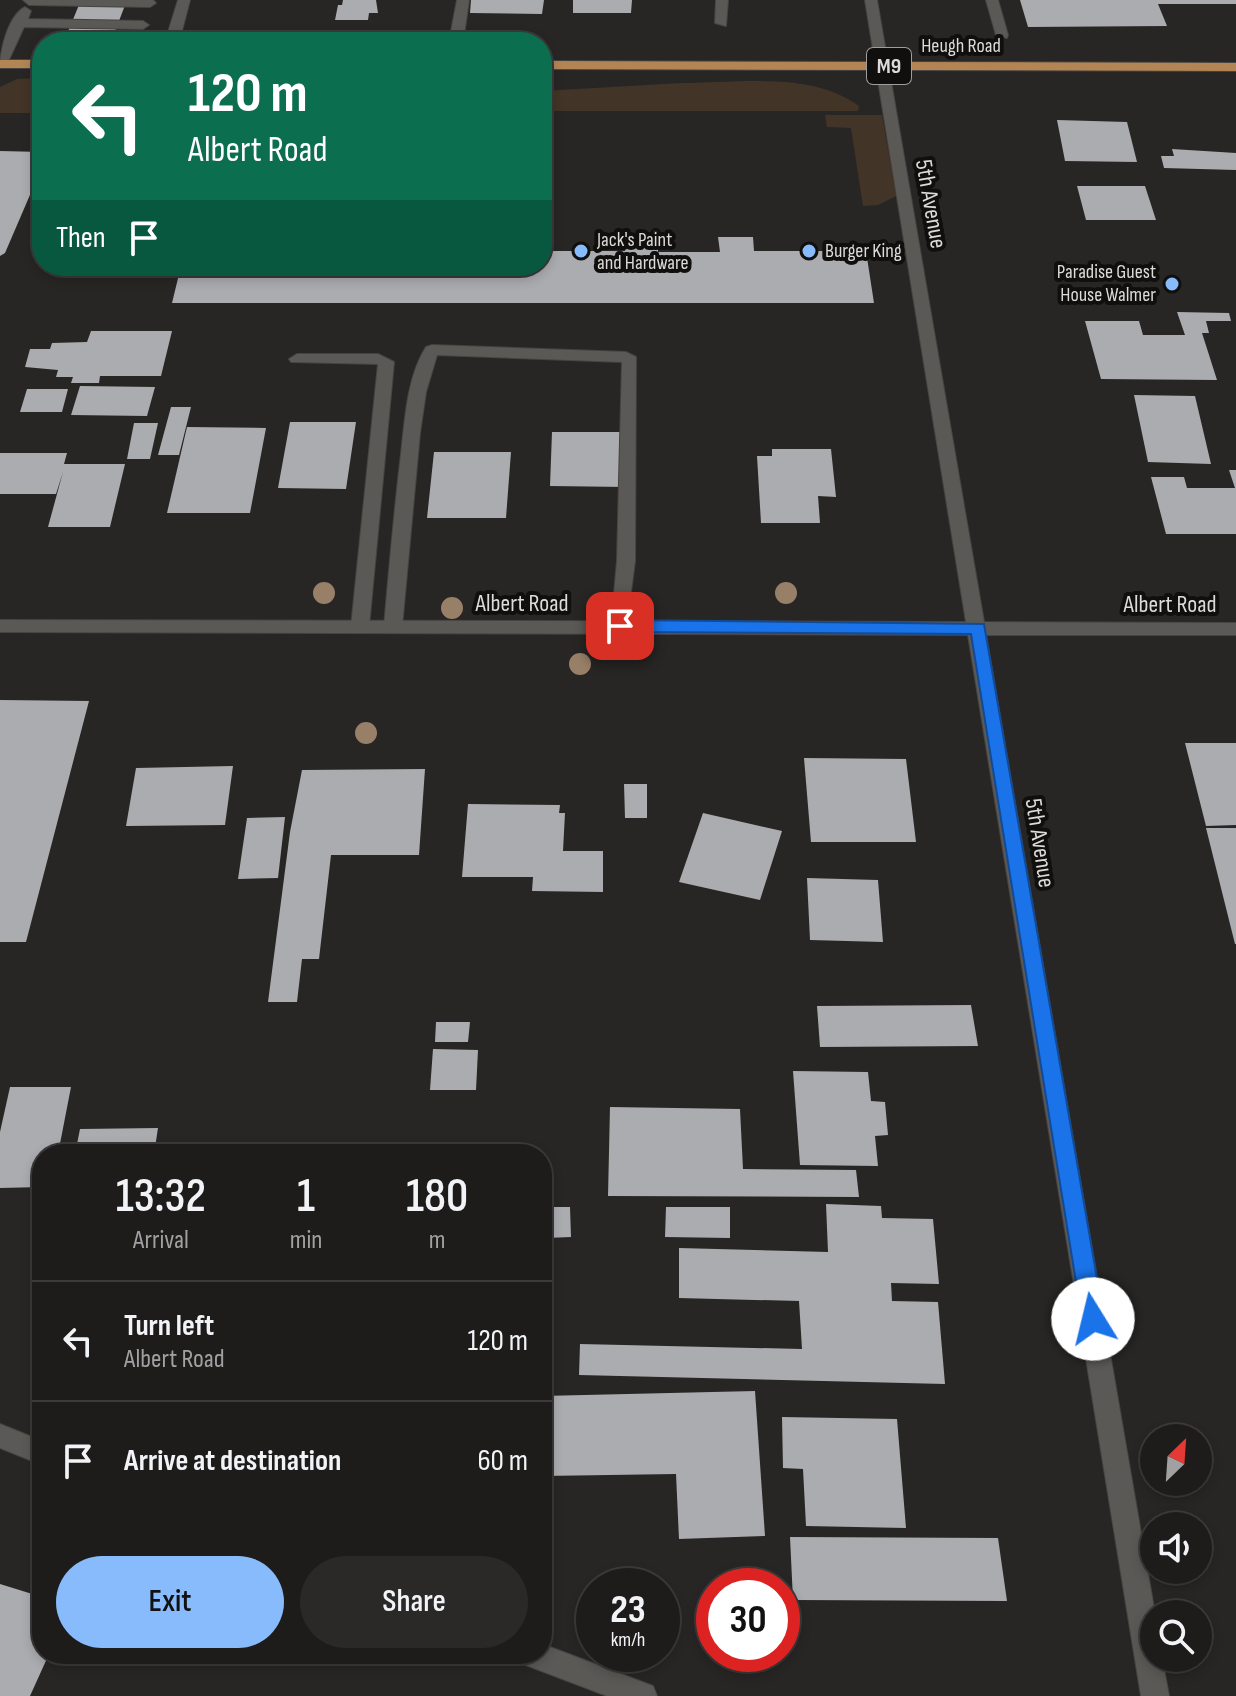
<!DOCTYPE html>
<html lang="en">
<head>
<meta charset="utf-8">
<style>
  body { margin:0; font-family:"Sofia Sans Condensed",sans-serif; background:#2b2928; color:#f1f3f6; height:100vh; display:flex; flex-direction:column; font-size:30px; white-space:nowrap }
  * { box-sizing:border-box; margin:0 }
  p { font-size:26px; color:#a1a1a3 }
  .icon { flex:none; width:44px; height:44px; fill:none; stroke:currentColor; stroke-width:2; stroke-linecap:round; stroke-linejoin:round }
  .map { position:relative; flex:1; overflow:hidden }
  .side { position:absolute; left:32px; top:1144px; width:520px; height:520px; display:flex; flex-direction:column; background:#1e1c1b; border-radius:32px; box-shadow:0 4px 12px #0003,0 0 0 2px #3c3a3a }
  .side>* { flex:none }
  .guide { position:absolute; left:32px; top:32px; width:520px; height:244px; border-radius:32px; box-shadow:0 4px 12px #0003,0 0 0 2px #3c3a3a; background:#0b6e4f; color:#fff; overflow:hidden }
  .needle { width:52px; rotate:25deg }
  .controls { position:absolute; left:1140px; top:1424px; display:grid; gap:16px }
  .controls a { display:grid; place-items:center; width:72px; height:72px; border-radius:50%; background:#1e1c1b; box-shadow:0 4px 12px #0003,0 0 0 2px #3c3a3a; font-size:40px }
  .speed { position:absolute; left:576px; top:1568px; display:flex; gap:16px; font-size:40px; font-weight:700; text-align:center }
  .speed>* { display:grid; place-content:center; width:104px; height:104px; border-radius:50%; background:#1e1c1b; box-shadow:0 4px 12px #0003,0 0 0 2px #3c3a3a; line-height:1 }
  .speed small { font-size:20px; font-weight:400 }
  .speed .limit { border:12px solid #d22; background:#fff; color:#111 }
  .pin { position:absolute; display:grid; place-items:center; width:68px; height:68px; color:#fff; margin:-34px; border-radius:16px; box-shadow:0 4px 12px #0006 }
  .me { position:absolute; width:88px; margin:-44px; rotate:351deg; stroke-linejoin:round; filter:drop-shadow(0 0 6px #0008) }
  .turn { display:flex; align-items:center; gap:28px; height:168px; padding:0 24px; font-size:36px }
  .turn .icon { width:104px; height:104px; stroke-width:2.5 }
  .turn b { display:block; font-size:56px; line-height:68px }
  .then { display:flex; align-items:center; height:76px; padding:0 24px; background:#0003; gap:16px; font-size:30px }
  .eta { display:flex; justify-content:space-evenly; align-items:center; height:136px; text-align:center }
  .eta b { font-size:48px; font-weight:600; line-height:56px }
  .primary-button { display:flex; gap:16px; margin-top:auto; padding:16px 24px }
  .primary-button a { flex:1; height:92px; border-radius:48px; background:#87bbfb; color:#111; font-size:32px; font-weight:600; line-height:92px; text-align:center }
  .primary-button a+a { background:#2b2928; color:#f1f3f6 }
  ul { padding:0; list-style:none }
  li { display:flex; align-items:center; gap:24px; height:120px; padding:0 24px; border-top:2px solid #3c3a3a }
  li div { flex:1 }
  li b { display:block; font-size:30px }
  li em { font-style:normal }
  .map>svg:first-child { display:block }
  .green { fill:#423426 }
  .building { fill:#aaacaf }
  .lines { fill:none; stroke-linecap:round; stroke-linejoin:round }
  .lane-casing { stroke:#464442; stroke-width:2 }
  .street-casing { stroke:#464442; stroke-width:2 }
  .primary-casing { stroke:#464442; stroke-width:2 }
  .lane { fill:#5b5956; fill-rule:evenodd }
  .street { fill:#5b5956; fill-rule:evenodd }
  .primary { fill:#b48554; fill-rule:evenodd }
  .tree { fill:#987f68 }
  .route { fill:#1a73e8; stroke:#114b97; stroke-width:2 }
  .poi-dot { fill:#87bbfb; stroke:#100f0e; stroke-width:3 }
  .labels { text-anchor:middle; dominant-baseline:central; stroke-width:8; stroke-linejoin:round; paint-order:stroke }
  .far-street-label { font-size:20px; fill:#dcdbd9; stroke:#100f0e }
  .far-poi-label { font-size:20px; fill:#dcdbd9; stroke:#100f0e; text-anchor:start }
  .shield { fill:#100f0e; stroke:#9f9e9c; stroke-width:2 }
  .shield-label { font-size:22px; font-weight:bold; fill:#dcdbd9 }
  .street-label { font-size:24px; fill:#dcdbd9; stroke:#100f0e }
</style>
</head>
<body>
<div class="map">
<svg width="1236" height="1696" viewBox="0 0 1236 1696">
  <rect width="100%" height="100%" fill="#282624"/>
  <!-- green -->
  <path class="green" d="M42 78V113H0V87L17 79Z
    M682 83C738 83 811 71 859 106L858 111H542V91Z
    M825 115H882L896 196 878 205 863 206 851 128 827 127Z"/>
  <!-- building -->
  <path class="building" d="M81 0H127L114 34H67Z
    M343 0H376L378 13H369L368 20H335L338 5H342Z
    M471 0H544L542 14 470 13Z
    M573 0H632L631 13H573Z
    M1020 0H1236V4H1158L1167 26 1028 27Z
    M1057 120 1127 122 1137 162 1065 161Z
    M1172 149 1236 153V170L1164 168 1161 156H1174Z
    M0 151 42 152V167L5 253 0 256Z
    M1077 186H1145L1156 220H1086Z
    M625 237H658V252H720L718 237H753L754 251H866L874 303H172L181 266H542V251H625Z
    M1177 312 1229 313 1231 321H1206L1209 333H1202L1217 380 1101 379 1085 321H1139L1143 335H1185Z
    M91 331H172L161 376H100L99 383H71L73 377H56L58 370 25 367 30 349H50L52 343 87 342Z
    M80 386 155 387 147 416 71 415Z
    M27 389H68L62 412H20Z
    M1134 395 1195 396 1211 464 1148 462Z
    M171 407H191L179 455H158Z
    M290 422H356L346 489 278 488Z
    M134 423H158L150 459H127Z
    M187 427 266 428 250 513H167Z
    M552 432H626V487L550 486Z
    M772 449H831L836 497 818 496 820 523H761L757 456H772Z
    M434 452H511L506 518H427Z
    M0 453H67L64 464H125L110 527H48L63 472 56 494H0Z
    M1229 470H1236V534H1166L1151 477H1184L1187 488H1235Z
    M0 700 89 701 26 942H0Z
    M1185 743H1236V825L1206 826Z
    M804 758 906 759 916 842H811Z
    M233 766 225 825 126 826 136 768Z
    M425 769 419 855H331L319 959H302L297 1002H268L290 832 302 770Z
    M624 784H647V818H625Z
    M468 804 560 805 559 813H565L563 851H603V892L532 891 533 877H462Z
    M703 813 782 831 760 900 679 882Z
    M285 817 278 878 238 879 247 818Z
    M1206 828H1236V944H1235Z
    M807 878 878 880 883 942 810 940Z
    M971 1005 978 1046 820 1047 817 1006Z
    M436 1022H470L468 1042H435Z
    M433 1049 478 1050 476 1090H430Z
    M793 1071 868 1072 871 1101 885 1102 888 1135 875 1136 878 1166 800 1165Z
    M10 1087H71L58 1154H42V1187L0 1188V1132Z
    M610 1107 740 1109 743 1169 856 1170 859 1197 608 1196Z
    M158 1128 154 1154H75L80 1129Z
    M826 1204 881 1206 882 1218 933 1219 939 1284 891 1283 892 1301 938 1302 945 1384 579 1375 580 1344 802 1349 799 1301 679 1298V1248L828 1252Z
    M542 1207H570L571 1237 546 1238V1282H542Z
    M666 1207H730V1238L665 1237Z
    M755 1391 765 1536 679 1539 676 1474 542 1476V1396Z
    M782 1417 897 1419 906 1528 806 1526 803 1469 783 1468Z
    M790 1537 998 1538 1007 1601 793 1600Z
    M0 1584 42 1597V1654H49L30 1696H0Z"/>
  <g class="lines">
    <defs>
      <path id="lane" d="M23 0H153L156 3 150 7 29 5Z
        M178 0H190L179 42H165Z
        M457 0H469L463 42H449Z
        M716 0H728L726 26 715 23Z
        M986 0H998L1008 35 1007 38 996 35Z
        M25 7 31 11 28 19 143 21 149 25 143 29 24 27 7 64 0 68C0 50 8 16 25 7Z
        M432 345 626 352 636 357 635 561 626 630 620 632 611 626 617 561 622 362 437 355 426 392 420 433 402 627 399 631H387L384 627C389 569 394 512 401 454 405 419 407 377 426 347Z
        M297 354H378L394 362 369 627 360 633 351 627 378 364 291 362 289 359Z"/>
      <path id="street" d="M865 0H877L984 622 1236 623V635H986L1155 1614 1154 1658H1162L1169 1696H1141L968 635 0 632V620L966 622Z
        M0 1424 42 1441V1465L0 1448Z
        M542 1644 653 1686 657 1696H607L523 1664 520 1654H542Z"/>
      <path id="primary" d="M0 60H42V68H0Z
        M542 61 1236 63V71L542 69Z"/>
    </defs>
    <!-- lane casing -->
    <use href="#lane" class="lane-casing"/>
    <!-- street casing -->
    <use href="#street" class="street-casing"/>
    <!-- primary casing -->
    <use href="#primary" class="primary-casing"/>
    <!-- lane -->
    <use href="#lane" class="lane"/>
    <!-- street -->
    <use href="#street" class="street"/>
    <!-- primary -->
    <use href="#primary" class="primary"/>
  </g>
  <!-- trees -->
  <g class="tree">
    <circle cx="324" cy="593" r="11"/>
    <circle cx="786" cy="593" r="11"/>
    <circle cx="452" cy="608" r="11"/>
    <circle cx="580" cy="664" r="11"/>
    <circle cx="366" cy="733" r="11"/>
  </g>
  <!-- route -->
  <path class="route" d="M620 620 984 624 1104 1319 1100 1326 1093 1329 1085 1326 1082 1319 971 634 620 632 612 626Z"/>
  <!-- markers -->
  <g class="poi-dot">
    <circle cx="581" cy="251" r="8"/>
    <circle cx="809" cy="251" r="8"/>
    <circle cx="1172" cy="284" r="8"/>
  </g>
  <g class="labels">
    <!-- far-street labels -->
    <g class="far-street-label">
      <text x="961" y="46">Heugh Road</text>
    </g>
    <!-- far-poi labels -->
    <g class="far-poi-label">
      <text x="597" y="240">Jack's Paint<tspan x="597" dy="23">and Hardware</tspan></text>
      <text x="825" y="251">Burger King</text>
      <text x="1156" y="272" text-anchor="end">Paradise Guest<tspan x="1156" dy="23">House Walmer</tspan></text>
    </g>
    <!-- shield labels -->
    <rect class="shield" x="867" y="48" width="44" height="36" rx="6"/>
    <g class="shield-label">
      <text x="889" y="66">M9</text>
    </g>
    <!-- street labels -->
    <g class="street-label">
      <text transform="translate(931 204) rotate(80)">5th Avenue</text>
      <text x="522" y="603">Albert Road</text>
      <text x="1170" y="604">Albert Road</text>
      <text transform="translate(1040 843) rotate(81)">5th Avenue</text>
    </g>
  </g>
</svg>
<div class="controls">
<a><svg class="needle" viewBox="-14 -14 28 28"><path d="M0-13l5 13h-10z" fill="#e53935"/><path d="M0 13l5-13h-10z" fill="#a1a1a3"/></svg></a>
<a><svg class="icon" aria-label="sound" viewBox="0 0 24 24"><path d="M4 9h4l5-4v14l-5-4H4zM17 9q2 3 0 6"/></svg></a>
<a><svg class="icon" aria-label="search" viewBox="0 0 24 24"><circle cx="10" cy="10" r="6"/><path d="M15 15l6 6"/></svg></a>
</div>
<div class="speed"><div>23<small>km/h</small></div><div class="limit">30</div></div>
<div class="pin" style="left:620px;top:626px;background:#d93025"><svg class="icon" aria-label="arrive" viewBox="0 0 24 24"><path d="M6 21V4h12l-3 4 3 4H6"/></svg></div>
<svg class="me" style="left:1093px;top:1319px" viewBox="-20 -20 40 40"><circle r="19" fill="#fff"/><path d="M0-13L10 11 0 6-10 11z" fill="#1a73e8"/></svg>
<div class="guide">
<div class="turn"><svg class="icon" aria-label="left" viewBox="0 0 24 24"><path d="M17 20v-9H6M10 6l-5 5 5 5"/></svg><div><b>120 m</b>Albert Road</div></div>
<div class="then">Then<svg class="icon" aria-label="arrive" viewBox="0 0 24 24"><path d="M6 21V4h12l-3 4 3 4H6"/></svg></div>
</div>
<section class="side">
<div class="eta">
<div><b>13:32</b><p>Arrival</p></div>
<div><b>1</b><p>min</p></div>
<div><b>180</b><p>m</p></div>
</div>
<ul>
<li><svg class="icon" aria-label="left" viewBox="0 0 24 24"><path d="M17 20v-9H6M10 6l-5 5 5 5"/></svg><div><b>Turn left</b><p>Albert Road</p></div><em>120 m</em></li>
<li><svg class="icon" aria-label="arrive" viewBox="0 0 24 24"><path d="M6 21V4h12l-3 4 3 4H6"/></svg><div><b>Arrive at destination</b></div><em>60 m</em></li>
</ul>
<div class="primary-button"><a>Exit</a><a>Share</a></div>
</section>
</div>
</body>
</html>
